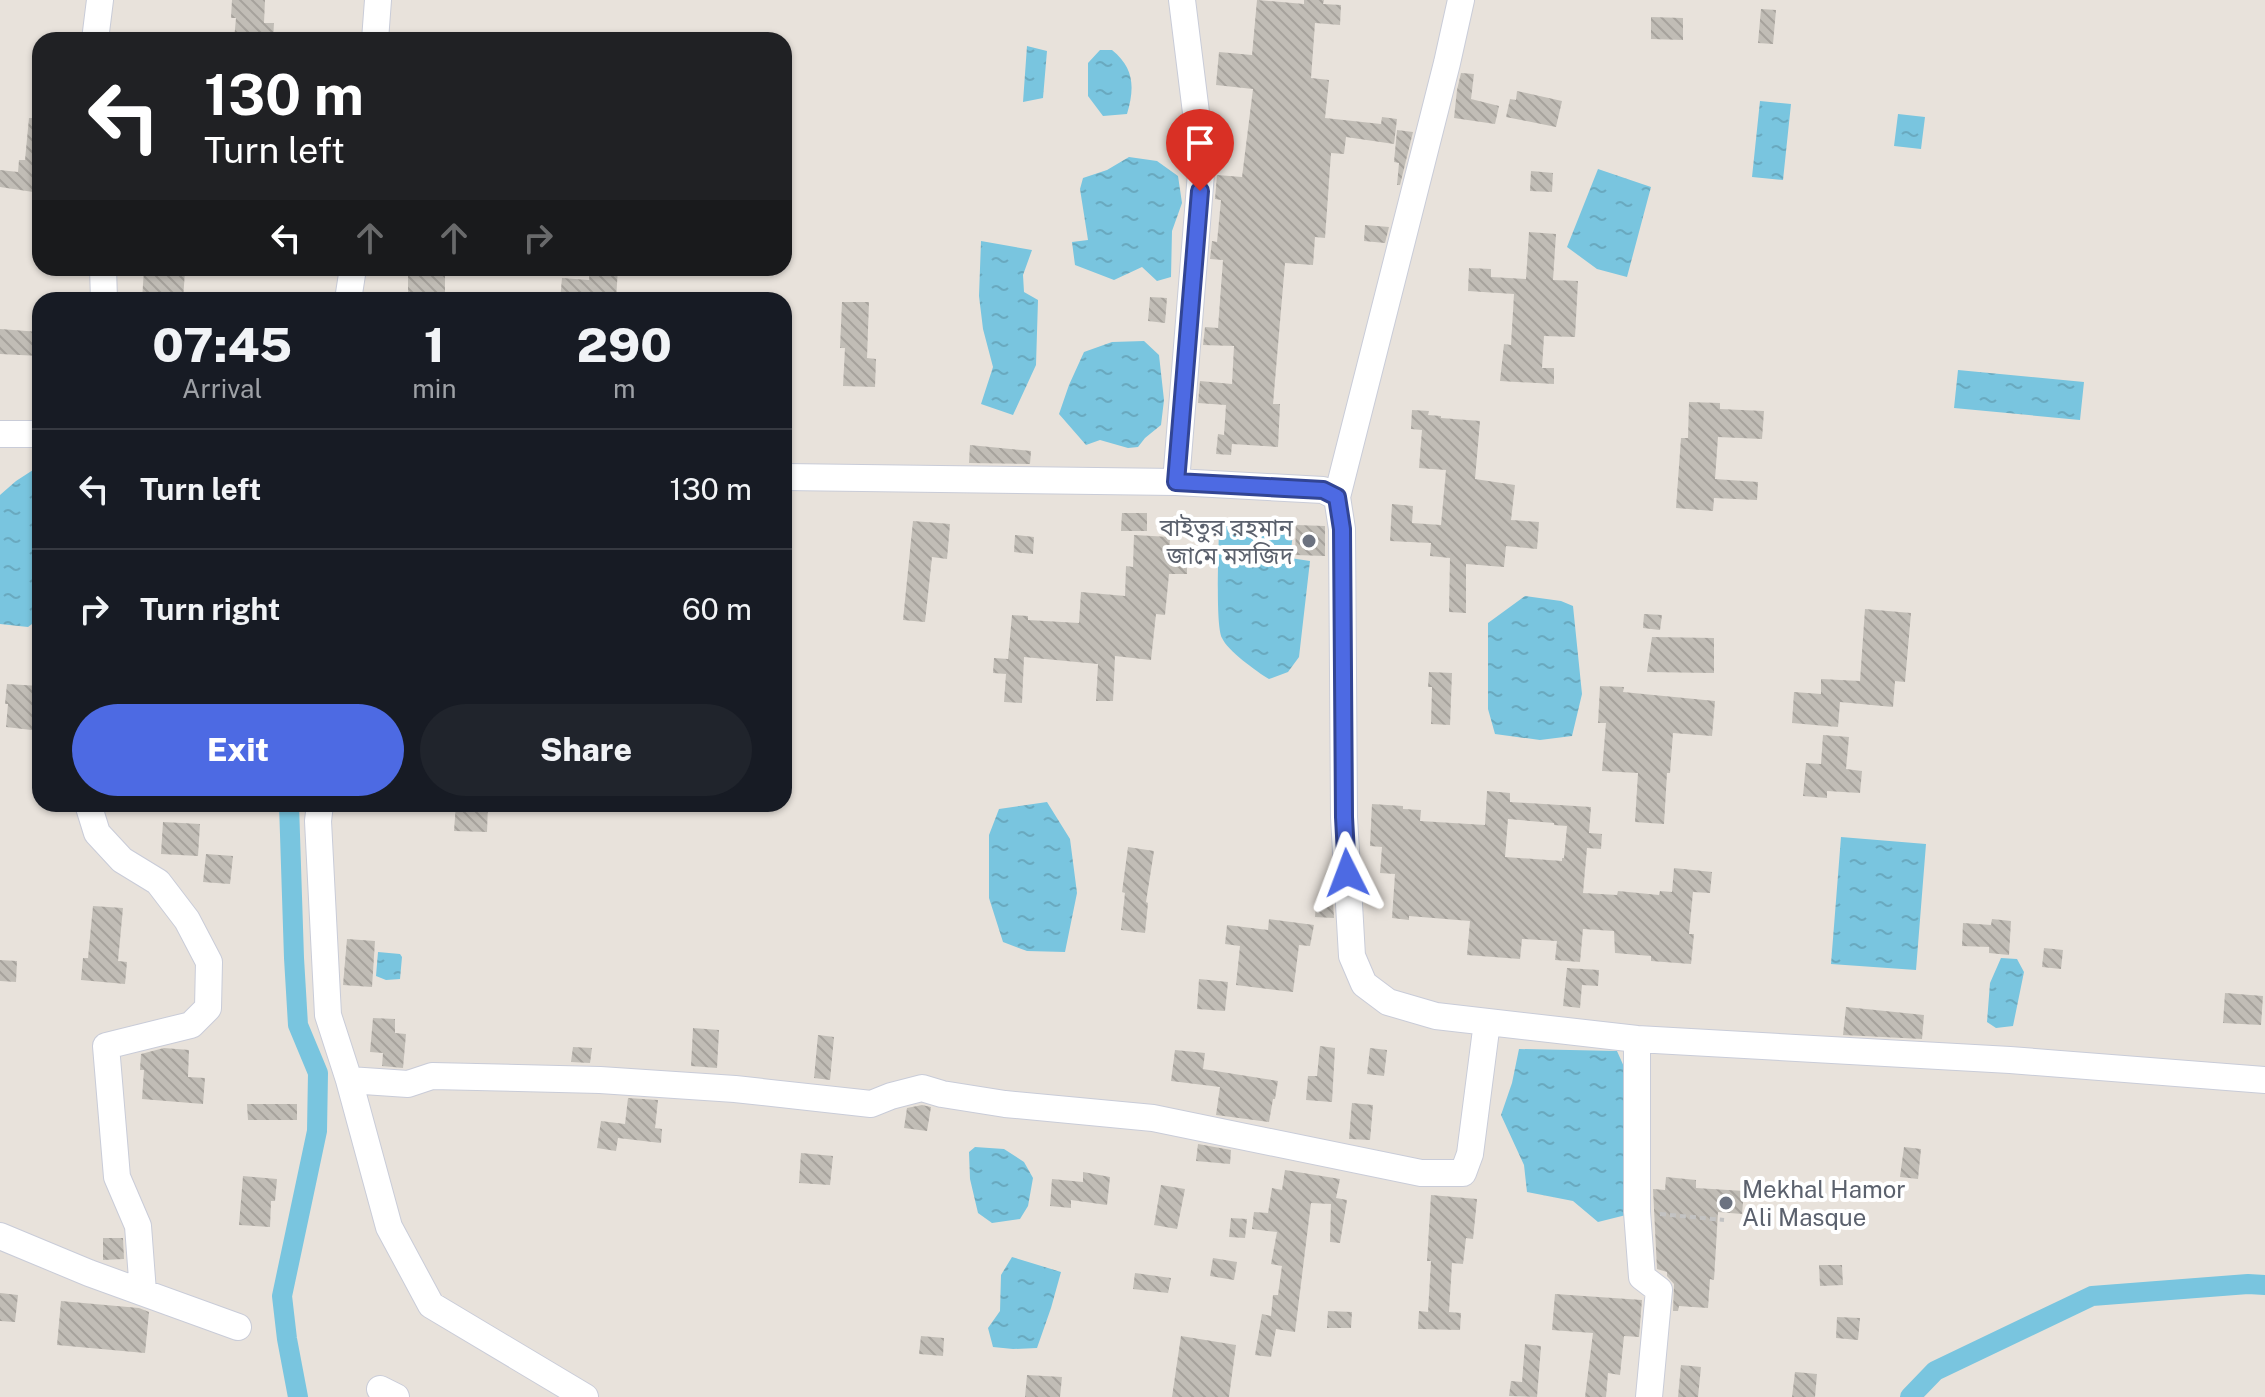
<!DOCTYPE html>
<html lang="en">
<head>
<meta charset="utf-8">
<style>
  body { margin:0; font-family:"Public Sans","Noto Sans Bengali",sans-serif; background:#20242c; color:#f1f3f6; height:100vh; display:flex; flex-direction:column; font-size:30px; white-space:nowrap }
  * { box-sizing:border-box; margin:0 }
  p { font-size:26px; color:#9ea1a6 }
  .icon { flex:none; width:44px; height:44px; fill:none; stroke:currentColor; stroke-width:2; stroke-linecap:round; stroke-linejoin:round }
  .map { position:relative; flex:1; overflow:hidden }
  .drawer { position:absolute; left:32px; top:292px; width:760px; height:520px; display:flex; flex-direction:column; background:#171b24; border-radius:24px; box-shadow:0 2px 6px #0004 }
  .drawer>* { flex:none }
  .top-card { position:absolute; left:32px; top:32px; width:760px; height:244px; border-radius:24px; box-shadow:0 2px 6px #0004; background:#202124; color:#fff; overflow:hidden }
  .pin { position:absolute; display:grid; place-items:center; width:68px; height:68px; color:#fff; margin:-82px -34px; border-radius:50% 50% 50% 0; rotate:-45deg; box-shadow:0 0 8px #0007 }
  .pin .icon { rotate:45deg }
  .me { position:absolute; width:88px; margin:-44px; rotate:357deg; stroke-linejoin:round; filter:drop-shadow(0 0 6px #0008) }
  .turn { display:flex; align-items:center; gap:28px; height:168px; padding:0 40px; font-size:36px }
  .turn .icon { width:104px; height:104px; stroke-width:2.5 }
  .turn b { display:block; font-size:56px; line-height:68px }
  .lanes { display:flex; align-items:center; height:76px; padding:0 40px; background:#0003; justify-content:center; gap:40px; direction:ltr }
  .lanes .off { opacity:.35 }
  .eta { display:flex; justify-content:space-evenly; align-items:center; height:136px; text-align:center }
  .eta b { font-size:48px; font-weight:800; line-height:56px }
  .primary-button { display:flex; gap:16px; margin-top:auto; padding:16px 40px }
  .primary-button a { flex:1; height:92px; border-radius:48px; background:#4d6ae3; color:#fff; font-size:32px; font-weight:800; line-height:92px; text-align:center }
  .primary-button a+a { background:#20242c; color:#f1f3f6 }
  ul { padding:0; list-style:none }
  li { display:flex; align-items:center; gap:24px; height:120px; padding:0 40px; border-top:2px solid #363941 }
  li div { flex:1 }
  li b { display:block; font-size:30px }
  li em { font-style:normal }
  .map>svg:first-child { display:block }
  .water { fill:url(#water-ripples) }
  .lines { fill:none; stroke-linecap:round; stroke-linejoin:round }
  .canal { stroke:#79c5df; stroke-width:20 }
  .building { fill:url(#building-back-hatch); fill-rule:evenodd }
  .minor-casing { stroke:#c9ccd8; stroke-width:28 }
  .path { stroke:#c3c3c3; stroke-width:4; stroke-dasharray:6 4; stroke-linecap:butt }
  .minor { stroke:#fff; stroke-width:26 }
  .route-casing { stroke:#324594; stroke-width:20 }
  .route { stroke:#4d6ae3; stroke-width:14 }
  .worship-dot { fill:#6b7280; stroke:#fff; stroke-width:3 }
  .labels { text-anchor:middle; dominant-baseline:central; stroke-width:8; stroke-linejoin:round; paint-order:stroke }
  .worship-label { font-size:24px; fill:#5b616d; stroke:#fff; text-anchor:end }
</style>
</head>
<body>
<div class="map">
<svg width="2265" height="1397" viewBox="0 0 2265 1397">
  <defs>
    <pattern id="water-ripples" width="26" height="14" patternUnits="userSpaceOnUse" patternTransform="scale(2)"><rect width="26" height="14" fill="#79c5df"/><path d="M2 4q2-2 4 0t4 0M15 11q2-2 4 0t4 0" fill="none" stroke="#69a9bf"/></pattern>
    <pattern id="building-back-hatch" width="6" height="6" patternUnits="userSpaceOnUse" patternTransform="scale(2)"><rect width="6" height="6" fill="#c1bdb6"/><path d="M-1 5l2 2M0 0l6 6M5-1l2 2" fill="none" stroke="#a6a29c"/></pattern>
  </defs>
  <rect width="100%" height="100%" fill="#e8e2db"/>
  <!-- water -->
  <path class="water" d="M1027 46 1047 51 1043 98 1023 102Z
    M1100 50H1112C1134 68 1135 87 1127 114L1103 116 1088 96V63Z
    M1760 101 1791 104 1783 180 1752 177Z
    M1898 114 1925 117 1921 149 1894 146Z
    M1129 157 1157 161 1178 176 1182 203 1172 231 1171 277 1157 281 1142 267 1114 280 1075 265 1072 242 1088 240 1080 189 1083 178 1107 170Z
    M1598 169 1651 187 1627 277 1597 269 1567 247Z
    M981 241 1032 250 1023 275 1024 292 1038 300 1036 365 1013 415 981 404 993 367 983 329 979 296Z
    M1144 341 1159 355 1164 400 1161 425 1145 438 1138 447 1128 448 1100 440 1086 445 1059 414 1069 385 1084 352 1112 342Z
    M1958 370 2084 382 2080 420 1954 408Z
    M33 470 40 473V618L28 627 0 624V495L16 481Z
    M1219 525H1294L1290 558 1310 561 1299 657 1288 672 1269 679C1257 672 1227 650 1222 638 1215 624 1219 546 1219 525Z
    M1525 596 1561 601 1573 606 1582 694 1572 736 1540 740 1495 734 1488 709V623Z
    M1047 802 1070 839 1077 893 1065 952 1027 951 1003 942 989 898V835L999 809Z
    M1841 837 1926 844 1916 970 1831 964Z
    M378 952 400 954 402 957 400 979 386 980 376 976Z
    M2001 958 2017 959 2024 972 2013 1026 1996 1028 1987 1022 1990 983Z
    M1519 1049 1617 1051 1629 1078 1626 1215 1598 1222 1573 1201 1527 1192 1524 1165 1501 1115 1512 1083Z
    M975 1147 1004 1149 1024 1162 1033 1178 1028 1206 1020 1219 992 1223 978 1213 970 1179 969 1152Z
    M1012 1257 1061 1272 1051 1308 1037 1348 1013 1349 993 1347 988 1328 1000 1311 1001 1275Z"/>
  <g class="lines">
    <!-- canal -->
    <path class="canal" d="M289 804 294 958 298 1025 318 1073 317 1131 282 1296 287 1339 298 1397
      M1910 1397 1935 1371 2092 1296 2248 1284 2265 1285"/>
  </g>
  <!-- building -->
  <path class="building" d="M232 0H265L264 23H274L273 40H234L236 18H231Z
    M1257 0 1304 4V0H1324L1323 4 1341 5 1340 25 1315 23 1311 78 1329 80 1325 118 1381 124 1382 117 1397 119 1394 144 1346 137 1344 154 1331 153 1325 238 1315 237 1313 265 1285 263 1273 404H1280L1278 447 1232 444 1231 455 1216 454 1218 434 1224 435 1226 405 1198 403 1200 381 1232 384 1234 346 1203 345 1205 327 1218 328 1223 260 1210 259 1212 241 1217 242 1221 200 1215 199 1217 175 1242 177 1253 89 1216 85 1219 52 1252 55Z
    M1761 9 1776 10 1773 44 1758 43Z
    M1651 17 1683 18V40L1651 39Z
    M1461 73 1474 74 1471 99 1499 106 1495 124 1454 118 1457 90Z
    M1517 91 1562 101 1556 127 1506 117 1510 99 1516 100Z
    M29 118H40V193L0 187V170L18 172 19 160H25Z
    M1397 130 1413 132 1400 185H1397L1399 163 1394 162Z
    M1531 171 1553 173 1552 192 1530 191Z
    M1365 225 1389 227 1385 243 1364 241Z
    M1529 232 1556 234 1553 280 1578 281 1575 337 1544 336 1542 368H1554V384L1500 381 1504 344 1511 345 1514 294 1468 291 1469 268 1491 269V277L1526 279Z
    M408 268H445V300H408Z
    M590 268H618L616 300H560L562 278 589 280Z
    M144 269 185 271 183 300H142Z
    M1150 297 1167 298 1165 323 1148 321Z
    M842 302H869L867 358 876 359 875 387 843 386 845 348H840Z
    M0 329 40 332V356L0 354Z
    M1689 402 1720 403V409L1764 411 1762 439 1718 437 1715 479 1758 482 1757 500 1714 498 1713 511 1676 508 1681 438H1688Z
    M1412 410 1429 411 1428 415 1441 416V418L1480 421 1475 479 1515 485 1511 520 1539 522 1537 549 1506 546 1504 567 1466 564V613L1449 612 1450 558 1430 556 1431 543 1390 541 1392 504 1413 506 1412 523 1441 525 1446 470 1419 468 1422 430 1411 429Z
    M970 445 1031 451 1030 464 969 463Z
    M1122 513H1147V531H1121Z
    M913 521 950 524 947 559 932 557 925 622 903 620Z
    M1296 525 1325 526V556L1295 555Z
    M1015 535 1034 537 1033 554 1014 552Z
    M1134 535 1170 537 1169 557H1187V574H1169L1165 615 1156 614 1151 660 1115 656 1113 701H1096L1098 664 1024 657 1022 703 1004 702 1006 674 993 673 994 658 1008 659 1012 615 1028 616V620L1079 623 1081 592 1125 596 1126 566 1133 567Z
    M1865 609 1911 613 1905 682 1895 681 1893 707 1840 702 1838 727 1792 723 1794 692 1821 694V679L1860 681Z
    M1644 614 1662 615 1660 630 1643 628Z
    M1652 637 1714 638V673L1647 672Z
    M1429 672 1452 673 1450 725 1431 724 1432 687H1428Z
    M7 684 40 686V731L6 727 8 704H5Z
    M1600 686 1624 687 1623 692 1715 701 1712 736 1673 733 1670 773H1667L1664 824 1635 822 1638 773 1602 771 1606 723H1598Z
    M1823 735 1849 737 1846 769 1862 771 1860 793 1827 791V798L1803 796 1806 763 1821 764Z
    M1487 791 1510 793V802L1591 807 1589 833 1602 834 1601 849 1587 848 1583 893 1617 895 1618 891 1659 895 1660 891 1672 892 1674 868 1712 872 1710 893 1693 892 1689 934H1694L1691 964 1651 961V956L1615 953 1614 931 1583 929 1580 962 1555 960 1557 941 1522 939 1520 959 1467 955 1470 921 1409 916V920L1392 918 1395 874 1380 873 1382 847 1370 846 1372 804 1403 806V809L1421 810 1420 821 1485 825ZM1508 819 1554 823V825L1567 826 1564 858H1562V861L1505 857Z
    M456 804H488L487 832 454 831Z
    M163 822 200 824 198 856 161 854Z
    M1128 847 1154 851 1146 902 1148 903 1145 933 1121 930 1125 893 1122 892Z
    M206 854 233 856 230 884 203 882Z
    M1316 900 1333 901 1334 918 1315 917Z
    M93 906 123 908 118 961 127 962 125 984 81 980 83 958H88Z
    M1269 919 1314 925 1310 946 1299 945 1293 992 1236 985 1240 946 1225 944 1227 925 1268 930Z
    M1992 919 2011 921 2009 955 1989 953V947L1962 946 1963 923 1991 925Z
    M347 939 375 941 372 987 343 985Z
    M2044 948 2063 950 2061 969 2042 967Z
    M0 960 17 961 16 982 0 981Z
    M1567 968 1599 970 1598 986 1582 985 1580 1008 1563 1006Z
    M1199 979 1228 982 1225 1011 1197 1009Z
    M2225 993 2263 996 2261 1025 2223 1023Z
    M1846 1007 1924 1015 1922 1039 1843 1035Z
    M373 1018 395 1019V1033L406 1034 403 1068 382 1066 383 1053 370 1052Z
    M693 1028 719 1030 717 1068 691 1066Z
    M818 1035 834 1037 830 1080 814 1078Z
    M1320 1046 1335 1048 1332 1102 1306 1100 1308 1076H1317Z
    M573 1047 592 1048 590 1063 571 1062Z
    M164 1048 189 1050 188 1077 205 1078 203 1104 142 1099 144 1070H140L141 1054Z
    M1370 1048 1387 1050 1384 1076 1367 1074Z
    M1175 1050 1205 1053 1203 1069 1278 1081 1275 1099H1273L1269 1122 1216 1115 1220 1087 1171 1081Z
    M628 1098 658 1100 655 1128 662 1129 661 1143 618 1138 616 1151 597 1148 601 1121 625 1124Z
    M1352 1103 1373 1105 1370 1140 1349 1139Z
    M247 1104H297V1120H248Z
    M922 1105 931 1107 927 1131 904 1128 907 1108Z
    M1198 1144 1231 1150 1230 1164 1196 1161Z
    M1904 1147 1921 1149 1918 1179 1900 1177Z
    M801 1153 833 1156 830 1185 799 1183Z
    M1285 1170 1340 1179 1336 1198 1347 1200 1340 1243 1330 1242 1331 1204 1311 1203 1295 1332 1276 1329 1271 1357 1255 1355 1262 1314 1271 1316 1273 1295H1278L1282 1266 1271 1264 1277 1232 1252 1229 1254 1212 1268 1213 1272 1188 1282 1190Z
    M1083 1172 1110 1177 1107 1205 1071 1200V1208L1050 1206 1052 1179 1083 1182Z
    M243 1176 277 1179 275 1201H271L270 1227 239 1225Z
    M1666 1177 1696 1180V1188L1744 1191 1742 1214 1718 1212 1714 1280 1710 1279 1708 1308 1679 1306 1678 1311H1673L1674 1284 1667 1276V1272L1657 1269 1653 1189 1665 1190Z
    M1161 1185 1185 1189 1177 1229 1154 1225Z
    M1431 1195 1477 1199 1473 1239 1466 1238 1463 1264 1452 1263 1449 1312 1461 1313 1460 1330 1418 1329 1419 1311 1428 1312 1431 1261H1427Z
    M1231 1218 1247 1219 1245 1238 1229 1237Z
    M103 1238H123L124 1259 103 1260Z
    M1213 1258 1237 1262 1234 1280 1210 1276Z
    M1819 1265H1842L1843 1285 1820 1286Z
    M1135 1273 1171 1278 1168 1293 1133 1289Z
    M0 1293 18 1295 15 1322 0 1321Z
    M1555 1294 1642 1300 1639 1337 1624 1336 1620 1375 1608 1373 1606 1397H1585L1593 1333 1552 1330Z
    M61 1301 139 1308 149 1312 145 1353 57 1345Z
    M1328 1311 1352 1312 1351 1328H1327Z
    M1837 1317 1860 1318 1858 1340 1836 1338Z
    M921 1336 944 1338 943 1356 919 1354Z
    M1181 1336 1236 1345 1229 1397H1172Z
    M1525 1344 1541 1346 1537 1397 1509 1396 1511 1381 1522 1382Z
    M1681 1365 1701 1367 1698 1397H1678Z
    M1795 1372 1817 1374 1815 1397H1792Z
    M1027 1375 1062 1377 1060 1397H1025Z"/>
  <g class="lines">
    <defs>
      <path id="minor" d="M95 40 100 0
        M375 40 378 0
        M103 268 104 300
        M348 300 353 268
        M0 434H40
        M784 477 1176 482 1323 490 1337 497 1342 529 1344 817 1352 956 1364 984 1388 1002 1436 1016 1637 1039 2010 1060 2265 1080
        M1176 482 1202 161 1182 0
        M1337 497 1447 63 1461 0
        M88 804 97 833 122 860 158 882 187 920 209 962 208 1008 191 1025 106 1046 117 1177 138 1226 143 1292
        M320 804 318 821 328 1015 349 1080 408 1084 432 1076 600 1080 735 1089 871 1104 891 1096 922 1088 942 1094 1005 1104 1153 1118 1421 1173H1463L1470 1154 1487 1022
        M1637 1039V1212L1642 1277 1659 1290 1649 1397
        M349 1080 389 1227 431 1305 585 1397
        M0 1236 89 1273 238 1327
        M380 1389 396 1397"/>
    </defs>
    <!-- minor casing -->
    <use href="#minor" class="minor-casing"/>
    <!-- path -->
    <path class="path" d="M1660 1214 1724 1220"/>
    <!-- minor -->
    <use href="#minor" class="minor"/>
  </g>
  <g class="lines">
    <defs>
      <path id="route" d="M1200 191 1176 482 1323 490 1337 497 1342 529 1344 817 1347 873"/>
    </defs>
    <!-- route casing -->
    <use href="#route" class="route-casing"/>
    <!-- route -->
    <use href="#route" class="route"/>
  </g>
  <!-- markers -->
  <g class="worship-dot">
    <circle cx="1309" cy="541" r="8"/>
    <circle cx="1726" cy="1203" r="8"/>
  </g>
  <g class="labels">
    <!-- worship labels -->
    <g class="worship-label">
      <text x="1293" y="527">বাইতুর রহমান<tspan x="1293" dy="28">জা‌মে মস‌জিদ</tspan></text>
      <text x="1742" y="1189" text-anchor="start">Mekhal Hamor<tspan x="1742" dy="28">Ali Masque</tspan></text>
    </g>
  </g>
</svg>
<div class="pin" style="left:1200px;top:191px;background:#d93025"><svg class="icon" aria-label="arrive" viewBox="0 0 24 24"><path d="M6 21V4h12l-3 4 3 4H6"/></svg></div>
<svg class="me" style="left:1347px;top:873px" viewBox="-20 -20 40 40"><path d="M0-17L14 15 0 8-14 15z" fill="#4d6ae3" stroke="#fff" stroke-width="4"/></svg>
<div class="top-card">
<div class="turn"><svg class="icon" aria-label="left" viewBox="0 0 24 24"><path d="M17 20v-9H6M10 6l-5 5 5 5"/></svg><div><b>130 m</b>Turn left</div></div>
<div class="lanes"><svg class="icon" aria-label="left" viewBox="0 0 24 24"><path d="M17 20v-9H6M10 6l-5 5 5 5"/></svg><svg class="icon off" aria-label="ahead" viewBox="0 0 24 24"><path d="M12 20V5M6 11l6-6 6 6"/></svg><svg class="icon off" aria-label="ahead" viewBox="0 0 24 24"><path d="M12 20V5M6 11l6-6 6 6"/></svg><svg class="icon off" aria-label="right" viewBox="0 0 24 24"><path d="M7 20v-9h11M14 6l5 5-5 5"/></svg></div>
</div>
<section class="drawer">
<div class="eta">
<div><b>07:45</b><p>Arrival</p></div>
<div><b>1</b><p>min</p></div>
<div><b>290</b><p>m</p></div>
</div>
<ul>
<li><svg class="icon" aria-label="left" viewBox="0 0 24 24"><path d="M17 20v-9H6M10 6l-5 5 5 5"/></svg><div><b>Turn left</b></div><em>130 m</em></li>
<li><svg class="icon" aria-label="right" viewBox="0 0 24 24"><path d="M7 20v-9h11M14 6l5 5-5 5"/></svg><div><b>Turn right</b></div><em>60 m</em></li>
</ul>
<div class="primary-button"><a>Exit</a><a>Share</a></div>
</section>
</div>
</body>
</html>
